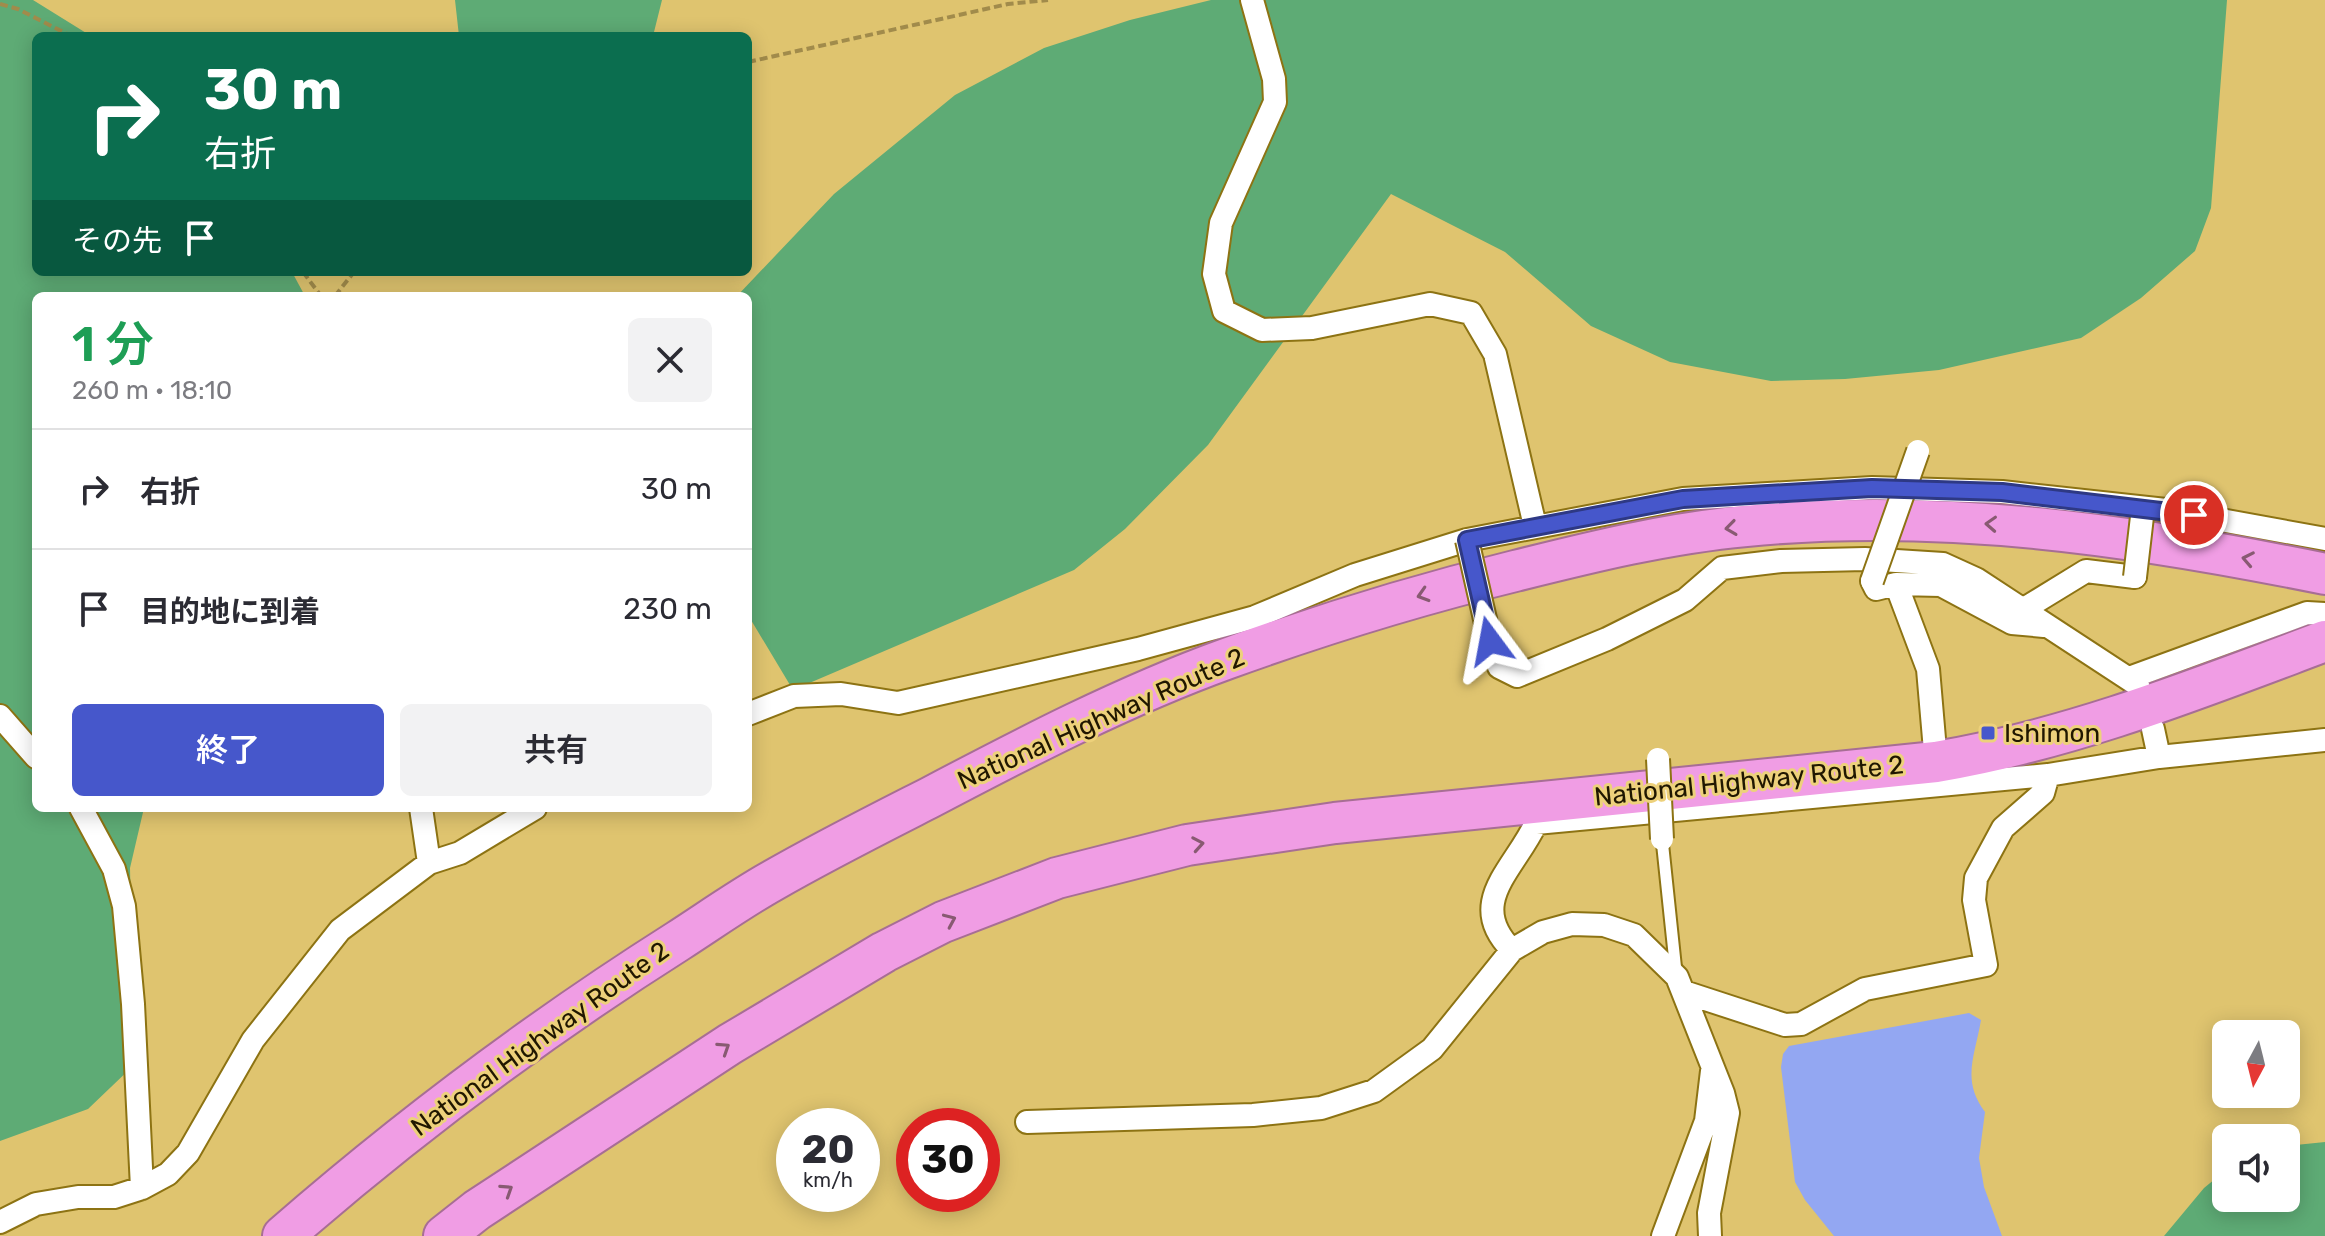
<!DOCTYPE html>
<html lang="ja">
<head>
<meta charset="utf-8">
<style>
  body { margin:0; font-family:Rubik,"Noto Sans JP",sans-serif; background:#f2f2f3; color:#2b2b33; height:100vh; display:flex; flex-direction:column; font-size:30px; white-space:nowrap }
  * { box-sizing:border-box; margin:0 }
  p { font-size:26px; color:#7c7c81 }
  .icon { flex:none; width:44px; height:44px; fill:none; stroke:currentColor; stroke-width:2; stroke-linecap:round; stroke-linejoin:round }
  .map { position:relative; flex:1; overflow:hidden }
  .sheet { position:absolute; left:32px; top:292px; width:720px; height:520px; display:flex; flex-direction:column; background:#fff; border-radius:12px; box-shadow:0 4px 20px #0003 }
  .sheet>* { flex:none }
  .banner { position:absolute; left:32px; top:32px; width:720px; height:244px; border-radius:12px; box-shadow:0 4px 20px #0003; background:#0b6e4f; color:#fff; overflow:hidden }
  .needle { width:52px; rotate:187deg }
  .tools { position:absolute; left:2212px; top:1020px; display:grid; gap:16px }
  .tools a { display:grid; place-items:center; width:88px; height:88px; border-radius:12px; background:#fff; box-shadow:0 4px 20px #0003; font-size:40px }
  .speed { position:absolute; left:776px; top:1108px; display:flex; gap:16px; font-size:40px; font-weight:700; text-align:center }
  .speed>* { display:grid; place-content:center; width:104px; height:104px; border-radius:50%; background:#fff; box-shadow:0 4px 20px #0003; line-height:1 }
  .speed small { font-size:20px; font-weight:400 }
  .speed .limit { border:12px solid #d22; background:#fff; color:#111 }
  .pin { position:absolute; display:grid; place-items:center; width:68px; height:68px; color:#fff; margin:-34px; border:4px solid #fff; border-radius:50%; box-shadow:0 2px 8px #0007 }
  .me { position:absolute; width:88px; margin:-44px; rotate:347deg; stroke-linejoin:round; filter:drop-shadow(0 0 6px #0008) }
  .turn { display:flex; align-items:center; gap:28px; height:168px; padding:0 40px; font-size:36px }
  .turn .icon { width:104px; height:104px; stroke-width:2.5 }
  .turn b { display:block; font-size:56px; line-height:68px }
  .then { display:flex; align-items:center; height:76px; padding:0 40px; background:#0003; gap:16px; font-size:30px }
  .round { display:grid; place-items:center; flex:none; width:84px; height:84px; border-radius:12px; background:#f2f2f3 }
  .headline { display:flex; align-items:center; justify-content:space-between; height:136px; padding:0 40px }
  h1 { font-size:48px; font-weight:600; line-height:60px; color:#1e9e55 }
  .cta { display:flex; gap:16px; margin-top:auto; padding:16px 40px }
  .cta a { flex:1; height:92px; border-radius:12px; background:#4657cb; color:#fff; font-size:32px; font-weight:600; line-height:92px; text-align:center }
  .cta a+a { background:#f2f2f3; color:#2b2b33 }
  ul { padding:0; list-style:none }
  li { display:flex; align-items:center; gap:24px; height:120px; padding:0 40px; border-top:2px solid #e1e1e2 }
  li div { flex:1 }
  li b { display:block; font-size:30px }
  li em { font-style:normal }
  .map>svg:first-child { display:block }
  .forest { fill:#5eab75 }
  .water { fill:#93a7f2 }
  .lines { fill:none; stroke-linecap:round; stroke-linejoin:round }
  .lane-casing { stroke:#8d7313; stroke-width:15 }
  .street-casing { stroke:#8d7313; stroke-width:26 }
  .highway-casing { stroke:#a76e94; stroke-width:44 }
  .path { stroke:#a18b4b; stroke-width:4; stroke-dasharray:8 4; stroke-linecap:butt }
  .lane { stroke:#fff; stroke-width:11 }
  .street { stroke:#fff; stroke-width:22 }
  .highway { stroke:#f09de4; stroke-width:40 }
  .street-bridge-casing { stroke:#8d7313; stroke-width:26; stroke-linecap:butt }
  .street-bridge { stroke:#fff; stroke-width:22 }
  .oneway { stroke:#885a72 }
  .route-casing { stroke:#2e3984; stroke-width:20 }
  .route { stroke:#4657cb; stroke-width:14 }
  .poi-dot { fill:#4657cb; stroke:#edd17b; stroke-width:3 }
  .labels { text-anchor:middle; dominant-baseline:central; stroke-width:6; stroke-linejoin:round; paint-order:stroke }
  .street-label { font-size:26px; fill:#201700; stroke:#edd17b }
  .poi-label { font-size:26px; fill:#201700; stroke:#edd17b; text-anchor:start }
</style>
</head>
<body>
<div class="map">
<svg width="2325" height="1236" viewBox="0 0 2325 1236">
  <rect width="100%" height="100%" fill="#dfc46f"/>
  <!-- forest -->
  <path class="forest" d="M0 0H33L91 36H36V272H292L305 296H36V808H144L130 868 134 1065 88 1109 0 1141Z
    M455 0H662L653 36H459Z
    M1211 0H2227L2211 208 2195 251 2141 298 2081 338 1939 370 1845 379 1771 381 1670 362 1591 326 1505 252 1391 194 1208 445 1125 529 1074 570 793 690 748 615V296H737L834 194 955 95 1044 48 1130 20Z
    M2325 1142V1236H2164L2204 1188 2226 1170V1198H2286V1146Z"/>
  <!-- water -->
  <path class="water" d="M1969 1013 1981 1020C1975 1056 1961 1080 1985 1112L1979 1158 1984 1187 2002 1236H1834L1805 1200 1795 1182 1781 1067 1783 1054 1789 1046Z"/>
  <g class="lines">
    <defs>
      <path id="lane" d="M1662 839 1676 972"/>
      <path id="street" d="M1252 0 1274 79 1275 102 1221 223 1214 274 1224 311 1262 330 1312 328 1430 304 1471 313 1495 354 1535 526
        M1872 581 1876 589 1896 584 1941 585 2012 623 2044 626
        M1896 584 1928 669 1936 762
        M2024 609 2086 571 2135 577
        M1490 641 1499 667 1517 676 1607 639 1685 600 1722 568 1781 561 1865 559 1943 564 1976 579 2138 685
        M2129 678 2307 613 2325 614
        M748 714 794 696 841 694 898 703 1138 649 1255 617 1355 575 1467 540 1683 499 1872 488 2002 492 2166 510 2325 539
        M0 716 36 757
        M2153 729 2159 757
        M81 808 114 869 124 906 133 1004 142 1188
        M421 808 429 863
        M1512 950C1465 903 1514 870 1536 823L2048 775 2159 757 2325 740
        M1684 992 1785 1025 1801 1024 1865 989 1986 965 1974 900 1976 878 2003 828 2043 793 2048 775
        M1027 1122 1253 1115 1321 1108 1374 1091 1432 1049 1512 950 1543 932 1572 924 1604 925 1634 935 1677 977 1723 1093 1728 1113 1709 1213 1710 1236
        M0 1222 36 1204 78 1197H114L142 1188 168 1174 188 1153 253 1040 340 930 429 863 460 853 535 808
        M1663 1236 1706 1121 1712 1071"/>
      <path id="highway" d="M283 1236C407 1128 539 1029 678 941 709 921 740 899 772 881 824 851 878 824 931 797 1026 747 1124 696 1226 659 1320 625 1417 595 1515 571 1591 552 1668 533 1746 526 1942 507 2134 535 2325 574
        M444 1236 477 1210 730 1044 884 952 943 922 1057 878 1187 845 1335 823 1936 762C2072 739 2197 689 2325 641"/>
    </defs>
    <!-- lane casing -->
    <use href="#lane" class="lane-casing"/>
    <!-- street casing -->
    <use href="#street" class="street-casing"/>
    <!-- highway casing -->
    <use href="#highway" class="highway-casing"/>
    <!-- path -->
    <path class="path" d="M0 4 18 9 71 36
      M748 62 1008 4 1048 0
      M303 272 321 296
      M335 296 354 272"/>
    <!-- lane -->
    <use href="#lane" class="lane"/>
    <!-- street -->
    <use href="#street" class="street"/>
    <!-- highway -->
    <use href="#highway" class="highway"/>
    <defs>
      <path id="street-bridge" d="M1467 540 1490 641
        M2135 577 2143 508
        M1872 581 1918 451
        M1658 759 1662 839"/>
    </defs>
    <!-- street-bridge casing -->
    <use href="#street-bridge" class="street-bridge-casing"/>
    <!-- street-bridge -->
    <use href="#street-bridge" class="street-bridge"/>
  </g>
  <!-- one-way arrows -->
  <defs><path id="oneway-chevron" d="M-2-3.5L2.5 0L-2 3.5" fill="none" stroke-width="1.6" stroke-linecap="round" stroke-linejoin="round" transform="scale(2)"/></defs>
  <g class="oneway">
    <use href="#oneway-chevron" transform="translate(1991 524) rotate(-177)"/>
    <use href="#oneway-chevron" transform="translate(1731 528) rotate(172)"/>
    <use href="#oneway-chevron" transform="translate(2248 559) rotate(-169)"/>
    <use href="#oneway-chevron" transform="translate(1423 595) rotate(163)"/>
    <use href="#oneway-chevron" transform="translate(1198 844) rotate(-10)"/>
    <use href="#oneway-chevron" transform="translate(950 920) rotate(-24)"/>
    <use href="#oneway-chevron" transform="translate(724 1048) rotate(-33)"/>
    <use href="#oneway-chevron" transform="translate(507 1190) rotate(-33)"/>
  </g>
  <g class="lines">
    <defs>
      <path id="route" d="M1490 641 1467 540 1683 499 1872 488 2002 492 2194 515"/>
    </defs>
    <!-- route casing -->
    <use href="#route" class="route-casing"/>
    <!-- route -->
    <use href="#route" class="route"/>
  </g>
  <!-- markers -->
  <rect class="poi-dot" x="1980" y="725" width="16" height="16" rx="4"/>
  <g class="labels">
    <!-- street labels -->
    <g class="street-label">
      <text transform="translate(1101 719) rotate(-24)">National Highway Route 2</text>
      <text transform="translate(1749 781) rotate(-6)">National Highway Route 2</text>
      <text transform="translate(540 1039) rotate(-36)">National Highway Route 2</text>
    </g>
    <!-- poi labels -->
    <g class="poi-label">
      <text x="2004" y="733">Ishimon</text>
    </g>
  </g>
</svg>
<div class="tools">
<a><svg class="needle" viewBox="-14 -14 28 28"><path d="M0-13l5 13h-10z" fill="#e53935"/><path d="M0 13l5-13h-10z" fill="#7c7c81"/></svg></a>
<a><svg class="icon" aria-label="sound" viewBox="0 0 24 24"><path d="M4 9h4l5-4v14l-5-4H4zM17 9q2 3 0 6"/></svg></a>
</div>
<div class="speed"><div>20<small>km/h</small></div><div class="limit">30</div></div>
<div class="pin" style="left:2194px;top:515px;background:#d93025"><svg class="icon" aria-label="arrive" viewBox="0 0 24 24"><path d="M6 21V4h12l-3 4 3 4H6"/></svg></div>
<svg class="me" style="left:1490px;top:641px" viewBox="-20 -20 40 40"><path d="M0-17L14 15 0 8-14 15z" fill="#4657cb" stroke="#fff" stroke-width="4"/></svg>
<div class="banner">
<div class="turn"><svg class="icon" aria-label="right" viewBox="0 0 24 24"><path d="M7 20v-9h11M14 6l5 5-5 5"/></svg><div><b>30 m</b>右折</div></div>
<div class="then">その先<svg class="icon" aria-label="arrive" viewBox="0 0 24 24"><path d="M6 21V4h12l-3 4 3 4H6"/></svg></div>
</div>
<section class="sheet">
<div class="headline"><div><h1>1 分</h1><p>260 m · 18:10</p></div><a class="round"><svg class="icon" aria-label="close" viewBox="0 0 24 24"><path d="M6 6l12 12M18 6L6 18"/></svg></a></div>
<ul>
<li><svg class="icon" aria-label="right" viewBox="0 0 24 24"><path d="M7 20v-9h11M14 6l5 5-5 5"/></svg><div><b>右折</b></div><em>30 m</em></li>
<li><svg class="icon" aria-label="arrive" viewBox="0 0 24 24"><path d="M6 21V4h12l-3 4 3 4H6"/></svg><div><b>目的地に到着</b></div><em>230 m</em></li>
</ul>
<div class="cta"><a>終了</a><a>共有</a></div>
</section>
</div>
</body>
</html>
